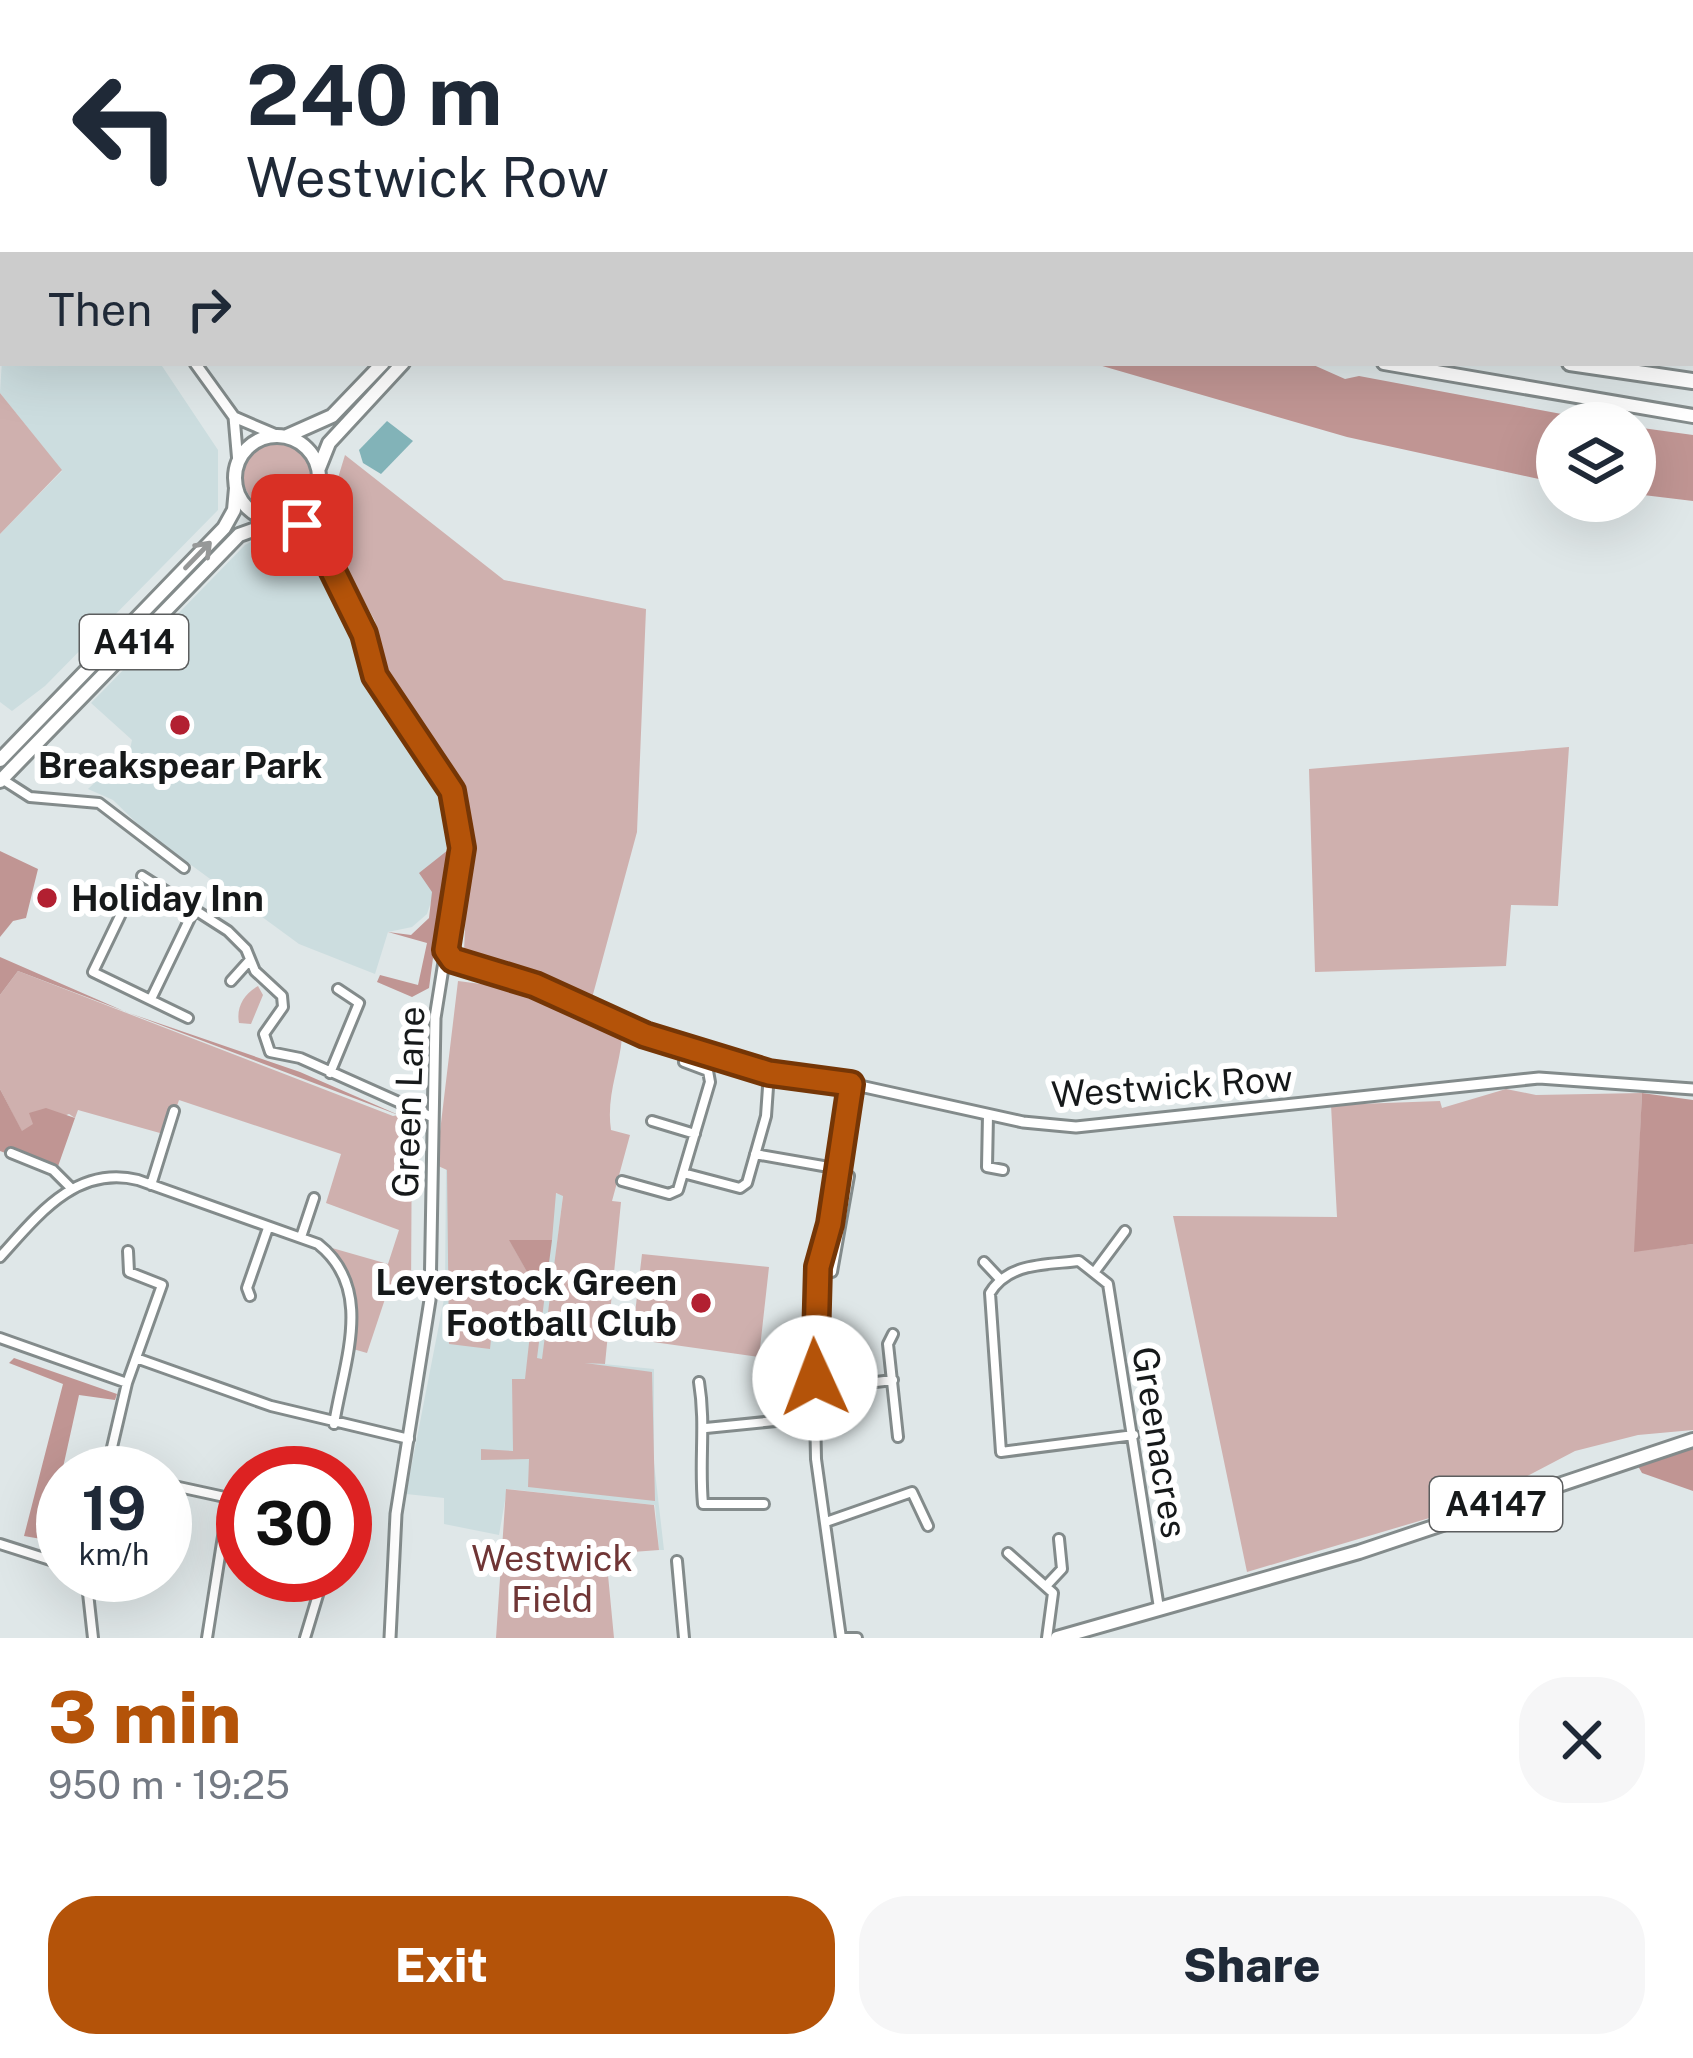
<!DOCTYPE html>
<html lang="en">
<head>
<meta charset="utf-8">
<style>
  body { margin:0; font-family:"Public Sans",sans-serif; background:#f6f6f7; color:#1f2937; height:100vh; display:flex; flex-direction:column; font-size:45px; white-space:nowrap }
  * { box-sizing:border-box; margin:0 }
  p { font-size:39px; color:#747a83 }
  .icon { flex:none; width:66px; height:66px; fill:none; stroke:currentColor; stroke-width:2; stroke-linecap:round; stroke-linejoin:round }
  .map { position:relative; height:1638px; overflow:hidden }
  .sheet { display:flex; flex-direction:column; background:#fff; flex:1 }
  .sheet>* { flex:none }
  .banner { position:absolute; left:0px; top:0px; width:1695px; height:366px; box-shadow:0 12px 48px #0002; background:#fff; color:#1f2937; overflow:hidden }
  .tools { position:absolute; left:1536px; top:402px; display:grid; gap:24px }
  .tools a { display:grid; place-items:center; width:120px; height:120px; border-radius:50%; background:#fff; box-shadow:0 12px 48px #0002; font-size:60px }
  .speed { position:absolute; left:36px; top:1446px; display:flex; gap:24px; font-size:60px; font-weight:700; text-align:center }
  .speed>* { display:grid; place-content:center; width:156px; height:156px; border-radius:50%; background:#fff; box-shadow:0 12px 48px #0002; line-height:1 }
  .speed small { font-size:30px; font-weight:400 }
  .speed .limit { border:18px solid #d22; background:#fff; color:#111 }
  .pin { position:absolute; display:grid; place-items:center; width:102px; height:102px; color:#fff; margin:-51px; border-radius:24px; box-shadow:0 6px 18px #0006 }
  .me { position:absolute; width:132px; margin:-66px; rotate:358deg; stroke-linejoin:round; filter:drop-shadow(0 0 9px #0008) }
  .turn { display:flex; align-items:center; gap:42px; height:252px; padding:0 48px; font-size:54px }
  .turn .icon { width:156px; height:156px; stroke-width:2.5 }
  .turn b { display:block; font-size:84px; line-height:102px }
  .then { display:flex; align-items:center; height:114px; padding:0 48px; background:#0003; gap:24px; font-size:45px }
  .round { display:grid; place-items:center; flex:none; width:126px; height:126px; border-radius:48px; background:#f6f6f7 }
  .overview { display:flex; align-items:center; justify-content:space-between; height:204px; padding:0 48px }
  h1 { font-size:72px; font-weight:800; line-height:90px; color:#b45309 }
  .action { display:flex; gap:24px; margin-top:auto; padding:24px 48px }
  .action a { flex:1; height:138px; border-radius:48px; background:#b45309; color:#fff; font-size:48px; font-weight:800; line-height:138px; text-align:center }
  .action a+a { background:#f6f6f7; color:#1f2937 }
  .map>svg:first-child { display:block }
  .built { fill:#ccdddf }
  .green { fill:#cfb0ae; fill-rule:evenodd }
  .forest { fill:#c09593 }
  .water { fill:#82b3b8 }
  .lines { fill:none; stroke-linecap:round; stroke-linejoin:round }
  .minor-casing { stroke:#838b8b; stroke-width:14 }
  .tertiary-casing { stroke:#838b8b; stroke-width:15 }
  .primary-casing { stroke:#838b8b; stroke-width:18 }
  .trunk-casing { stroke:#838b8b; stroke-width:18 }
  .motorway-casing { stroke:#838b8b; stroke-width:20 }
  .minor { stroke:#fff; stroke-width:8 }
  .tertiary { stroke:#fff; stroke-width:9 }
  .primary { stroke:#fff; stroke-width:12 }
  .trunk { stroke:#fff; stroke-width:12 }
  .motorway { stroke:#fff; stroke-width:14 }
  .oneway { stroke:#969898 }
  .route-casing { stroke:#753606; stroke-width:30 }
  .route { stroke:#b45309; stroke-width:21 }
  .poi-dot { fill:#b22031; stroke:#fff; stroke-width:4.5 }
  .labels { text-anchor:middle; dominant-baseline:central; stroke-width:12; stroke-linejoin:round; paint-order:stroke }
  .shield { fill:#fff; stroke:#5c5e5f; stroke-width:3 }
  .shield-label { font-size:33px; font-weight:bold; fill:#16191a }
  .poi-label { font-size:36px; font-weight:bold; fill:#16191a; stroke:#fff }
  .street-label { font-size:36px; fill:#16191a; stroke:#fff }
  .park-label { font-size:36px; fill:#703636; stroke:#fff }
</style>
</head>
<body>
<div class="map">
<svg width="1693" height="1638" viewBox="0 0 1693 1638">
  <rect width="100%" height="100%" fill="#dfe7e8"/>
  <!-- built -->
  <path class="built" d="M0 128 3 132V321L0 319Z
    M3 344V363H160L218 450V510L45 686 12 711 0 702V534L62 471 0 393Z
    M262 536H282L301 548 345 617 360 648 363 675 425 763 443 801 449 827 444 863 427 914 412 927 388 932 375 974 299 944 146 832 113 800 88 789 130 749 132 740 91 703 245 545Z
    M446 1169 563 1195 543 1358 654 1369V1463L664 1550H659L655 1505 507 1489 499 1535 444 1524V1498L406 1494 445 1294Z"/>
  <!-- green -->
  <path class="green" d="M0 393 62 470 0 534Z
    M243 476a34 34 0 1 1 68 0a34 34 0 1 1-68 0Z
    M345 455 504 580 646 609 637 832 592 998 464 951 470 814 461 779 394 693 379 655 375 621 323 527Z
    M221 537 225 540 18 755 15 752Z
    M1569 747 1558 906 1511 905 1506 966 1315 972 1309 769Z
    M18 971 393 1116 412 1113 411 1297 388 1290 367 1353 346 1347C353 1302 356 1274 318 1244L388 1264 399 1230 326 1203 341 1154 179 1100 167 1135 78 1110 75 1118 69 1114 22 1132 0 1089V995Z
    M458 981 512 988 622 1038C619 1069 606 1097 611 1130L630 1135 612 1201 621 1202 605 1364 585 1363 652 1372 655 1501 528 1487 529 1459 481 1460V1449L513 1451 512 1379H525L530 1334 492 1330 490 1349 449 1344 447 1170 436 1165ZM556 1193 563 1196 542 1359 537 1358 544 1302 510 1241 552 1240Z
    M258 986 263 995 251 1024 239 1023C236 1007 244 994 258 986Z
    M1506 1089 1536 1095 1642 1093 1635 1251 1693 1244V1430L1638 1435 1575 1451 1470 1506 1247 1572 1173 1216 1337 1217 1331 1105 1440 1101 1442 1108Z
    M642 1254 769 1267 759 1357 632 1339Z
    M506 1489 654 1505 659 1550 606 1554 614 1638H496Z"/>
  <!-- forest -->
  <path class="forest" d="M1092 363H1309L1345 379 1359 376 1610 423H1557V483L1347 437Z
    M1635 427 1693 435V501L1635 494Z
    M369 672C394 715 453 763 454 816 455 844 448 873 446 901L441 898 429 988 412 997 377 982 380 975 418 985 427 943 388 932 411 935 429 918 432 892 419 873 448 850C463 776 380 738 369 672Z
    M0 851 38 869 26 918 13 921 0 937Z
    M0 957 126 1012 300 1072 401 1116 18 971 0 995Z
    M0 1089 22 1131 33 1124 29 1113 46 1108 75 1118 56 1172 0 1151Z
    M1642 1093 1693 1100V1244L1634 1252Z
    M509 1240H552L544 1302Z
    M14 1358 117 1394 115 1400 79 1395 47 1540 24 1536 63 1384 9 1363Z
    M1693 1447V1491L1642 1473 1638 1466Z"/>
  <!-- water -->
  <path class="water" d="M387 421 413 441 381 474 363 463 359 450Z"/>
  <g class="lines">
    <defs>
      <path id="minor" d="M2 779 30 797 99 803 184 868
        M142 876 228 931 246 949 255 971 282 996 283 1007 264 1034 270 1052 300 1058 432 1117
        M120 916 93 972 188 1018
        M231 981 249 961
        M151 999 193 912
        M330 1073 359 1003 338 989
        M988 1115 987 1167 1003 1170
        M652 1121 695 1134
        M11 1153 53 1170 71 1188
        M755 1154 823 1166
        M683 1173 740 1188 747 1183 766 1116 769 1073
        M622 1181 669 1194 678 1190 710 1082 708 1071 684 1062
        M151 1185 174 1111
        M301 1237 314 1198
        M0 1257C38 1215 76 1165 138 1180L318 1244C375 1289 344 1361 334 1424
        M984 1262 999 1278
        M818 1267 832 1272 849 1176 839 1170
        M1096 1270 1125 1231
        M250 1296 247 1288 268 1228
        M893 1334 888 1344 898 1437
        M0 1338 127 1383
        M136 1358 271 1406 409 1439
        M699 1382C706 1425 699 1460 703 1504H764
        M815 1389 893 1380
        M706 1428 815 1417
        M1134 1435 1001 1452 990 1293C1009 1262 1046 1265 1079 1261L1108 1284 1159 1608
        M106 1473 127 1383 162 1285 129 1272 128 1251
        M165 1484 243 1501
        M345 1513 354 1490
        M826 1522 912 1492 928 1526
        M0 1544 63 1564
        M1008 1553 1053 1593 1047 1638
        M677 1561 684 1638
        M86 1575 93 1638
        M1047 1585 1062 1569 1059 1539
        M207 1638 229 1498
        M305 1638 324 1575
        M841 1638 816 1459 813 1315 851 1084
        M841 1638H857"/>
      <path id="tertiary" d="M0 113 3 116
        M195 363 234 417 238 463
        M234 417 276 435
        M318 491 314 533 364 634 375 676 452 791 462 849 435 1018 430 1300 396 1514 390 1638
        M287 519 314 533
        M446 950 462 967 535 985 645 1035 769 1073 851 1084 1023 1122 1076 1127 1539 1078 1693 1089"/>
      <path id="primary" d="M0 760 224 528 234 510 236 488
        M0 781 239 535 278 521
        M1057 1638 1359 1552 1693 1440"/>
      <path id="trunk" d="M773 0 777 3
        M1692 305H1693
        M1384 363 1693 416
        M235 478a42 42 0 1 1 84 0a42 42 0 1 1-84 0Z
        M287 436 332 416 383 363
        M319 468 329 443 403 363"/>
      <path id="motorway" d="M543 0 544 3
        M605 0 609 3
        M661 0 665 3
        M711 0 716 3
        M675 3 677 0
        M1692 318 1693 319
        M1692 351H1693
        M1570 363 1693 381"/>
    </defs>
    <!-- minor casing -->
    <use href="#minor" class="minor-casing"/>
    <!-- tertiary casing -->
    <use href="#tertiary" class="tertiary-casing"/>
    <!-- primary casing -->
    <use href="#primary" class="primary-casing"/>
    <!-- trunk casing -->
    <use href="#trunk" class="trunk-casing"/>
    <!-- motorway casing -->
    <use href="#motorway" class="motorway-casing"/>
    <!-- minor -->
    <use href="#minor" class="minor"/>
    <!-- tertiary -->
    <use href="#tertiary" class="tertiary"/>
    <!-- primary -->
    <use href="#primary" class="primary"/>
    <!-- trunk -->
    <use href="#trunk" class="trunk"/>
    <!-- motorway -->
    <use href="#motorway" class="motorway"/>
  </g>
  <!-- one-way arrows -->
  <defs><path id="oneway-shaft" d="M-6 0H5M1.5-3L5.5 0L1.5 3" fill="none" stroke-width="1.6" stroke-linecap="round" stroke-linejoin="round" transform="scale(3)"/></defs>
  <use class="oneway" href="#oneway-shaft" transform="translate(198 555) rotate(-46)"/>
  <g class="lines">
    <defs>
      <path id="route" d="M302 525 314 533 364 634 375 676 452 791 462 848 446 950 453 960 535 985 645 1035 769 1073 851 1084 830 1224 818 1267 815 1378"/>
    </defs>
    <!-- route casing -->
    <use href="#route" class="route-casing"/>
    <!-- route -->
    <use href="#route" class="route"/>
  </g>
  <!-- markers -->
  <g class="poi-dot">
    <circle cx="180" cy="725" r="12"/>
    <circle cx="47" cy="898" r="12"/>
    <circle cx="701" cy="1303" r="12"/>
  </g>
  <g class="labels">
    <!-- shield labels -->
    <g class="shield">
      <rect x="80" y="615" width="108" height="54" rx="9"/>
      <rect x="1430" y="1477" width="132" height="54" rx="9"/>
    </g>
    <g class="shield-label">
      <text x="134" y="642">A414</text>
      <text x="1496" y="1504">A4147</text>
    </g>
    <!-- poi labels -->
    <g class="poi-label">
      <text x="180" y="765">Breakspear Park</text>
      <text x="71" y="898" text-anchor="start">Holiday Inn</text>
      <text x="677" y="1282" text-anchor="end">Leverstock Green<tspan x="677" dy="41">Football Club</tspan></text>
    </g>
    <!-- street labels -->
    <g class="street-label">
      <text transform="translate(1172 1086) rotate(-4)">Westwick Row</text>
      <text transform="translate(408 1102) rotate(-88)">Green Lane</text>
      <text transform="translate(1160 1442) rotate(81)">Greenacres</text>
    </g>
    <!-- park labels -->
    <g class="park-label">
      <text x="552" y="1558">Westwick<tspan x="552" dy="41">Field</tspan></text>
    </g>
  </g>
</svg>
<div class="tools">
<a><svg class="icon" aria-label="layers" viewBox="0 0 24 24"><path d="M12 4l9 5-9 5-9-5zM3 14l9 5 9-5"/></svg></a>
</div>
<div class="speed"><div>19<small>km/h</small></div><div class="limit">30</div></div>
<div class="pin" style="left:302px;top:525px;background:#d93025"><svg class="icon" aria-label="arrive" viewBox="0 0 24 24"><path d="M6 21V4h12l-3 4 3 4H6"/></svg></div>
<svg class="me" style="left:815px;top:1378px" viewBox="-20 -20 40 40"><circle r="19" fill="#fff"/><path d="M0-13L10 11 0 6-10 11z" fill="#b45309"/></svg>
<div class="banner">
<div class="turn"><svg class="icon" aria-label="left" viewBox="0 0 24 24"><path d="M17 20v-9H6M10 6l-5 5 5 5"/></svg><div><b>240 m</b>Westwick Row</div></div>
<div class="then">Then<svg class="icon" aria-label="right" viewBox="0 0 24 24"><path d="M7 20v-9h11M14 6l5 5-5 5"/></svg></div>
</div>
</div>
<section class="sheet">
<div class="overview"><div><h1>3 min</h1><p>950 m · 19:25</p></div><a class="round"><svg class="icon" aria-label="close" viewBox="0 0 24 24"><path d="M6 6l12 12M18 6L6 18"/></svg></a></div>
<div class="action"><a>Exit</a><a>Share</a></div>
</section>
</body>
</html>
